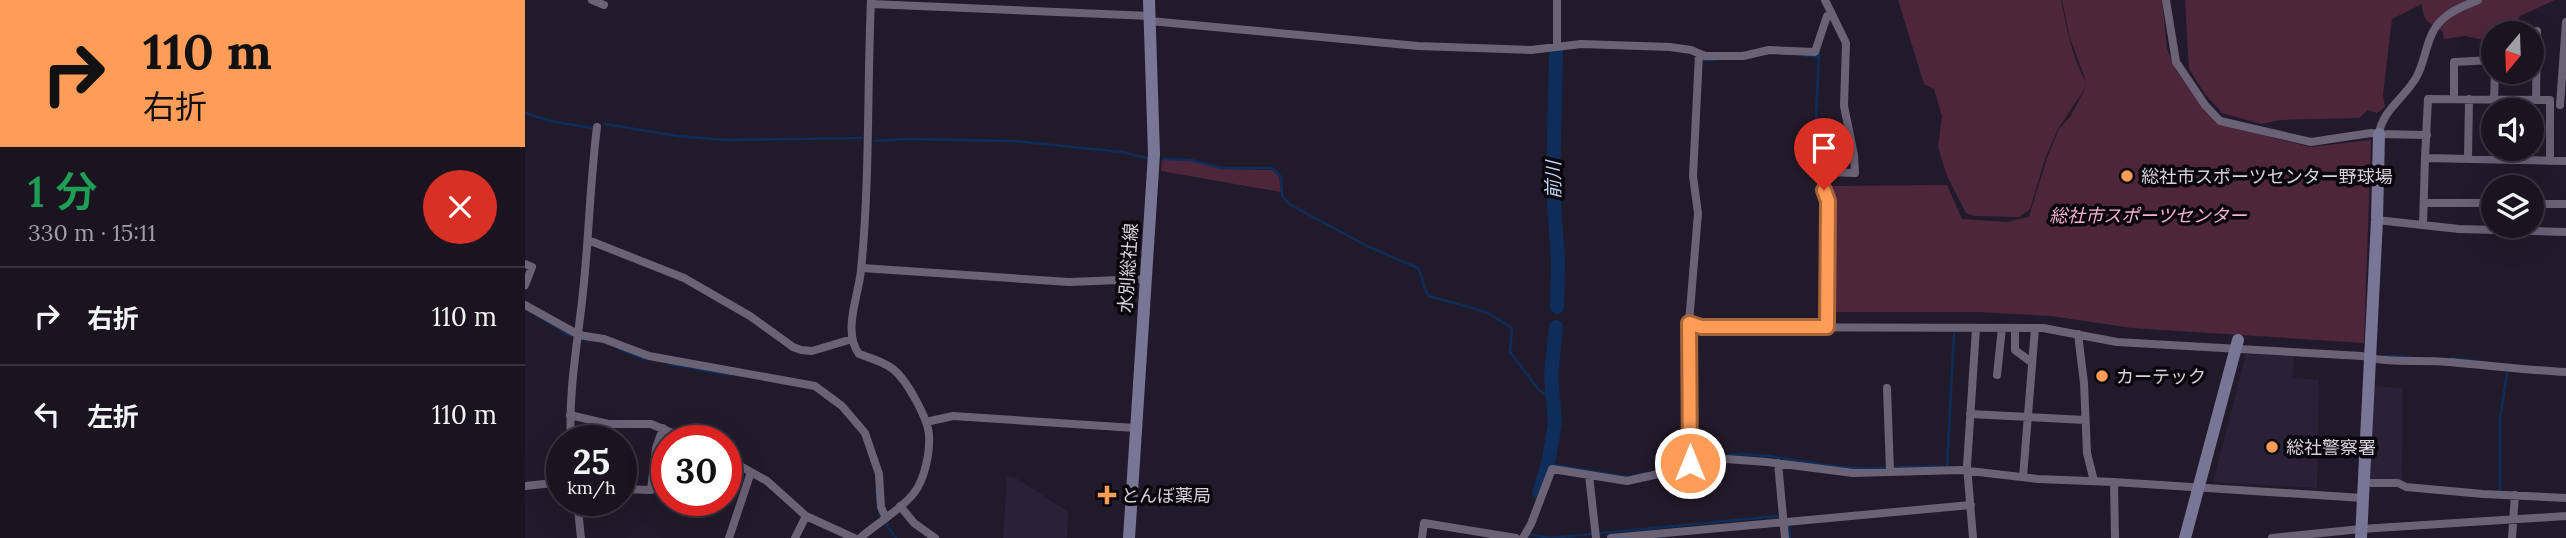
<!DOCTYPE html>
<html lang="ja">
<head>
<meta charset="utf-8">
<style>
  body { margin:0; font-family:Lora,"Noto Sans JP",serif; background:#221d29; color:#f1f3f6; height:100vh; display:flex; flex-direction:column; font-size:26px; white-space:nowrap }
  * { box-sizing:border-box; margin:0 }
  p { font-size:23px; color:#9f9ea5 }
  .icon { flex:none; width:38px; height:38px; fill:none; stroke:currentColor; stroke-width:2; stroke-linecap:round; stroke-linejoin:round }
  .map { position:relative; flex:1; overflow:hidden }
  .panel { display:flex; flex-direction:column; background:#191420; width:525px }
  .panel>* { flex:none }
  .hud { background:#fe9c58; color:#111; overflow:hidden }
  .needle { width:46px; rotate:199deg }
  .tools { position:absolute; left:1956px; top:21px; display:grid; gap:14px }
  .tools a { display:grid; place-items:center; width:63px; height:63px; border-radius:50%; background:#191420; box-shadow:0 7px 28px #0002,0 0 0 2px #37333e; font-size:35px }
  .speed { position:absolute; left:21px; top:425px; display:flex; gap:14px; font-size:35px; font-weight:700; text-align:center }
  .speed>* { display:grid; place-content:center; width:91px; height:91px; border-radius:50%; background:#191420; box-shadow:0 7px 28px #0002,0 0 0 2px #37333e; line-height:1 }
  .speed small { font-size:18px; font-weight:400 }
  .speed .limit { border:10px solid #d22; background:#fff; color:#111 }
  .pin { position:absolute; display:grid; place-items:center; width:60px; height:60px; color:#fff; margin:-72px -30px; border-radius:50% 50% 50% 0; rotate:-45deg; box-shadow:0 0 7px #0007 }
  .pin .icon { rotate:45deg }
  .me { position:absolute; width:77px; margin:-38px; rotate:0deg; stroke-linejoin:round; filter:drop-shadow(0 0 5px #0008) }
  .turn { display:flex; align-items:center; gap:24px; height:147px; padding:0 28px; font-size:32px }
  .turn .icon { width:91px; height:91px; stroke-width:2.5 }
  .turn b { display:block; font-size:49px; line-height:60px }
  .round { display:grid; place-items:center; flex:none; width:74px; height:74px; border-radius:37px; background:#221d29 }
  .head { display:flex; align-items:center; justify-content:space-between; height:119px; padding:0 28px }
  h1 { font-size:42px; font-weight:600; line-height:52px; color:#1e9e55 }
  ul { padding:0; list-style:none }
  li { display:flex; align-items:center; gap:21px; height:98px; padding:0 28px; border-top:2px solid #37333e }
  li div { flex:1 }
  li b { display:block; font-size:26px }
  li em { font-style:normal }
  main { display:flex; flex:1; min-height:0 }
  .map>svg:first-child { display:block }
  .built { fill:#2a2136 }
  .green { fill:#4e263c }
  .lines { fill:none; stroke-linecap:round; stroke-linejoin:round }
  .stream { stroke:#0f2d5b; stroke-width:2.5 }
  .river { stroke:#0f2d5b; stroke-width:14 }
  .street { stroke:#6a6275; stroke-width:8 }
  .secondary { stroke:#797596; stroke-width:12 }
  .route-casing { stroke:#a56539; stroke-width:18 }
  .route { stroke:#fe9c58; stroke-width:12 }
  .poi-dot { fill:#fe9c58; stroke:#09070d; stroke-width:2.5 }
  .labels { text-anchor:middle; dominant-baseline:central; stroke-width:7; stroke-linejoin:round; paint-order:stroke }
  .poi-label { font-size:18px; fill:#d7d2dd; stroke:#09070d; text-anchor:start }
  .park-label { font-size:18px; font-style:italic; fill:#f9b0d5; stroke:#09070d }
  .street-label { font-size:18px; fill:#d7d2dd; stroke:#09070d }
  .water-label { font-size:19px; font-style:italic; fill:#c0d4f3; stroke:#09070d }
</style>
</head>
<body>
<main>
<section class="panel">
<div class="hud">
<div class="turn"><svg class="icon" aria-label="right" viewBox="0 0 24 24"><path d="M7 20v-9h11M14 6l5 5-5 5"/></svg><div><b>110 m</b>右折</div></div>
</div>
<div class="head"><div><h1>1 分</h1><p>330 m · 15:11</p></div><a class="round" style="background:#d93025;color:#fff"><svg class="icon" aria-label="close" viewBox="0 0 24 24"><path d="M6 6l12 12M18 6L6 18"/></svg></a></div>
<ul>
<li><svg class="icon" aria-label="right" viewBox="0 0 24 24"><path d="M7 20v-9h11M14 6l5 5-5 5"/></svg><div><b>右折</b></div><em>110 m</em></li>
<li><svg class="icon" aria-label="left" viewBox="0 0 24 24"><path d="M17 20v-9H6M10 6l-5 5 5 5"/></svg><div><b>左折</b></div><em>110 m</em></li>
</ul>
</section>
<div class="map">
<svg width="2041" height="538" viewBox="0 0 2041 538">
  <rect width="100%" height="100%" fill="#211a2a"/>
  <!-- built -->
  <path class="built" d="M1721 354 1769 357 1768 378 1794 380 1792 488 1688 482Z
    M1849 386 1878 388 1877 483 1844 481Z
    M482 476 491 478 543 512 542 538H478Z"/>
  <!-- green -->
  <path class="green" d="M1373 0H1536C1542 29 1547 58 1562 84L1545 38 1537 0H1637L1642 49 1652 72 1691 123 1785 147 1846 140 1839 343 1607 328 1526 316 1453 312H1305L1306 186 1422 185 1437 219 1482 222 1504 217 1522 158 1534 129 1545 117 1562 85 1533 129 1520 159 1505 209 1494 217 1449 216 1441 213 1422 176 1413 147 1417 116 1409 89 1399 84Z
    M1660 0H2030L1995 16 1989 33H1969V42L1940 36 1919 39 1918 32C1904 21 1898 23 1897 4L1867 19 1858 94 1860 107 1852 113 1843 110 1834 118 1756 120 1736 124 1697 113 1680 94 1664 69Z
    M637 160H661L699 169 747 170 754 177 756 192 636 171Z"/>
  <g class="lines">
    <!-- stream -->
    <path class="stream" d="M1294 52 1291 117 1297 146 1326 157
      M1278 55 1292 57
      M1177 60H1192
      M0 113 25 121 68 128
      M80 124 152 136 200 140 337 138
      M349 141 381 139 488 141 597 152 622 158
      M639 159 666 160 697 168H747L756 177 757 196 764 204 844 247 893 268C899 277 896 287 904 296L961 312 987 328 985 352 1014 390 1027 399
      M11 315 42 334 64 341
      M94 349 120 359
      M1860 356 1885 357
      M1927 358 1951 361
      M144 364 206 375
      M1182 459C1229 446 1279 465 1327 468 1357 470 1388 465 1419 467
      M1023 464 1102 477 1121 473
      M1422 467 1429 334
      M351 491 355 516 371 538
      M1975 491V419L1982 374
      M1264 526 1265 538
      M1004 534 1025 538
      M1026 538 1253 516"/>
    <!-- river -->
    <path class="river" d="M1031 52 1028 188 1033 261 1032 307
      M1014 493 1023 464 1030 423 1026 375 1031 327"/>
    <!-- street -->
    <path class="street" d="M67 0 79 5
      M1032 0V46
      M1300 0 1321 43 1319 106 1329 155 1330 173 1300 172 1299 190 1303 201 1302 327
      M1641 0 1651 62 1680 105 1695 121 1786 142 1846 133 1854 134C1857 110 1881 97 1892 76 1902 57 1901 33 1919 18 1928 9 1942 5 1953 0
      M346 4 625 16
      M625 21 893 46 1006 50 1056 44 1145 47 1166 50 1180 56H1218L1244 50 1290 52 1302 16
      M1929 99V62L1969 60
      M1969 99 1970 72
      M2011 100 2012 31
      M2035 105 2041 22
      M1984 110V100
      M1854 134 1902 135
      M1943 159 1944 99
      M2025 161V100L1903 99 1900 158 2041 161
      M1899 203H1969
      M2007 204H2041
      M1852 220 1934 229 2041 232
      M1898 224 1900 158
      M63 240 159 278 225 316 268 347 276 350 287 351 327 339
      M0 264 7 267 0 285
      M337 268 544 282 620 279
      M0 305 54 335 79 339 124 356 290 386 317 406 340 433 354 474 356 507 360 516
      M1164 323 1176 327 1518 328 1592 342 1837 356C1865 364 1894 359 1923 362 1962 365 2001 370 2041 372
      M1490 328V350L1506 362
      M1553 334 1559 383 1562 453 1569 481
      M1472 375 1477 328
      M1362 388 1365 471
      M1445 414 1560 420
      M45 415 83 424H126L166 441
      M401 422 428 416 610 428
      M46 441C43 392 53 341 58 292 64 237 65 182 72 127
      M201 458 242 481 281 516 329 538
      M1253 463 1260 538
      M1165 468 1164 323 1173 213 1168 176 1174 54
      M1064 475 1071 538
      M1498 477 1510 328
      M1589 482 1590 538
      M1838 483H1873L1881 487 1958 494 2041 498
      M0 486 37 482
      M96 489 126 490 131 448 138 428
      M52 500 56 538
      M375 506 389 523 410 538
      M204 538 226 472
      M270 538 281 516
      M335 538C351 524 378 508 389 493 400 479 405 452 404 435 403 419 382 380 368 369 359 362 346 358 334 354 317 331 334 295 336 270 345 181 342 90 346 0
      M897 538 899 523 991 538
      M998 538 1006 524 1027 469 1102 481 1201 459 1242 462 1328 473 1436 470 1513 479 1589 482 1838 498
      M1086 538 1446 505
      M1448 538 1442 466 1451 328
      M1747 538 1836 529 2041 516
      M1987 538 1990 495"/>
    <!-- secondary -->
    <path class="secondary" d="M604 538 629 154 624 0
      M1660 538 1713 340
      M1836 538 1852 220 1854 134"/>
  </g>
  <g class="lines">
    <defs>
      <path id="route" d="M1165 463 1164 323 1176 327H1302L1303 201 1299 190"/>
    </defs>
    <!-- route casing -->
    <use href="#route" class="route-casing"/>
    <!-- route -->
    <use href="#route" class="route"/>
  </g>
  <!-- markers -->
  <g class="poi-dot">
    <circle cx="1602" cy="176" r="7"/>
    <circle cx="1577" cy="376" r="7"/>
    <circle cx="1747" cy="447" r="7"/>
    <path d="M578.5 484.5h7v7h7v7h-7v7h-7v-7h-7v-7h7z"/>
  </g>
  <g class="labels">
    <!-- poi labels -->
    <g class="poi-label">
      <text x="1616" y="176">総社市スポーツセンター野球場</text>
      <text x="1591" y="376">カーテック</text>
      <text x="1761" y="447">総社警察署</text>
      <text x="596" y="495">とんぼ薬局</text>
    </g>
    <!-- park labels -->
    <g class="park-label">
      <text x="1623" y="215">総社市スポーツセンター</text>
    </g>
    <!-- street labels -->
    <g class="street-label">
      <text transform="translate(603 268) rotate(-86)">水別総社線</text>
    </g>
    <!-- water labels -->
    <g class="water-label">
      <text transform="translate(1028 180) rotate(-90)">前川</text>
    </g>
  </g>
</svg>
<div class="tools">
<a><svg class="needle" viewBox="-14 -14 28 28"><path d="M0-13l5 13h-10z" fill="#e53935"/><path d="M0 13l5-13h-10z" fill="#9f9ea5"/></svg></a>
<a><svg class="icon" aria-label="sound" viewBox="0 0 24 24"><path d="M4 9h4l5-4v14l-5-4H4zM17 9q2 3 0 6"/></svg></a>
<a><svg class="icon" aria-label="layers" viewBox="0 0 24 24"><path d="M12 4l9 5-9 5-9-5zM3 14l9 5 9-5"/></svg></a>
</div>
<div class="speed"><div>25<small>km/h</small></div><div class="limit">30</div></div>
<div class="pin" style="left:1299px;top:190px;background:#d93025"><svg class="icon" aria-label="arrive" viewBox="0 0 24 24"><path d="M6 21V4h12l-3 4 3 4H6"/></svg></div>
<svg class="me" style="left:1165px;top:463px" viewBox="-20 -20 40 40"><circle r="17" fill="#fe9c58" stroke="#fff" stroke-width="3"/><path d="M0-11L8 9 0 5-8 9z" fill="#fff"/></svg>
</div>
</main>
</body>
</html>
